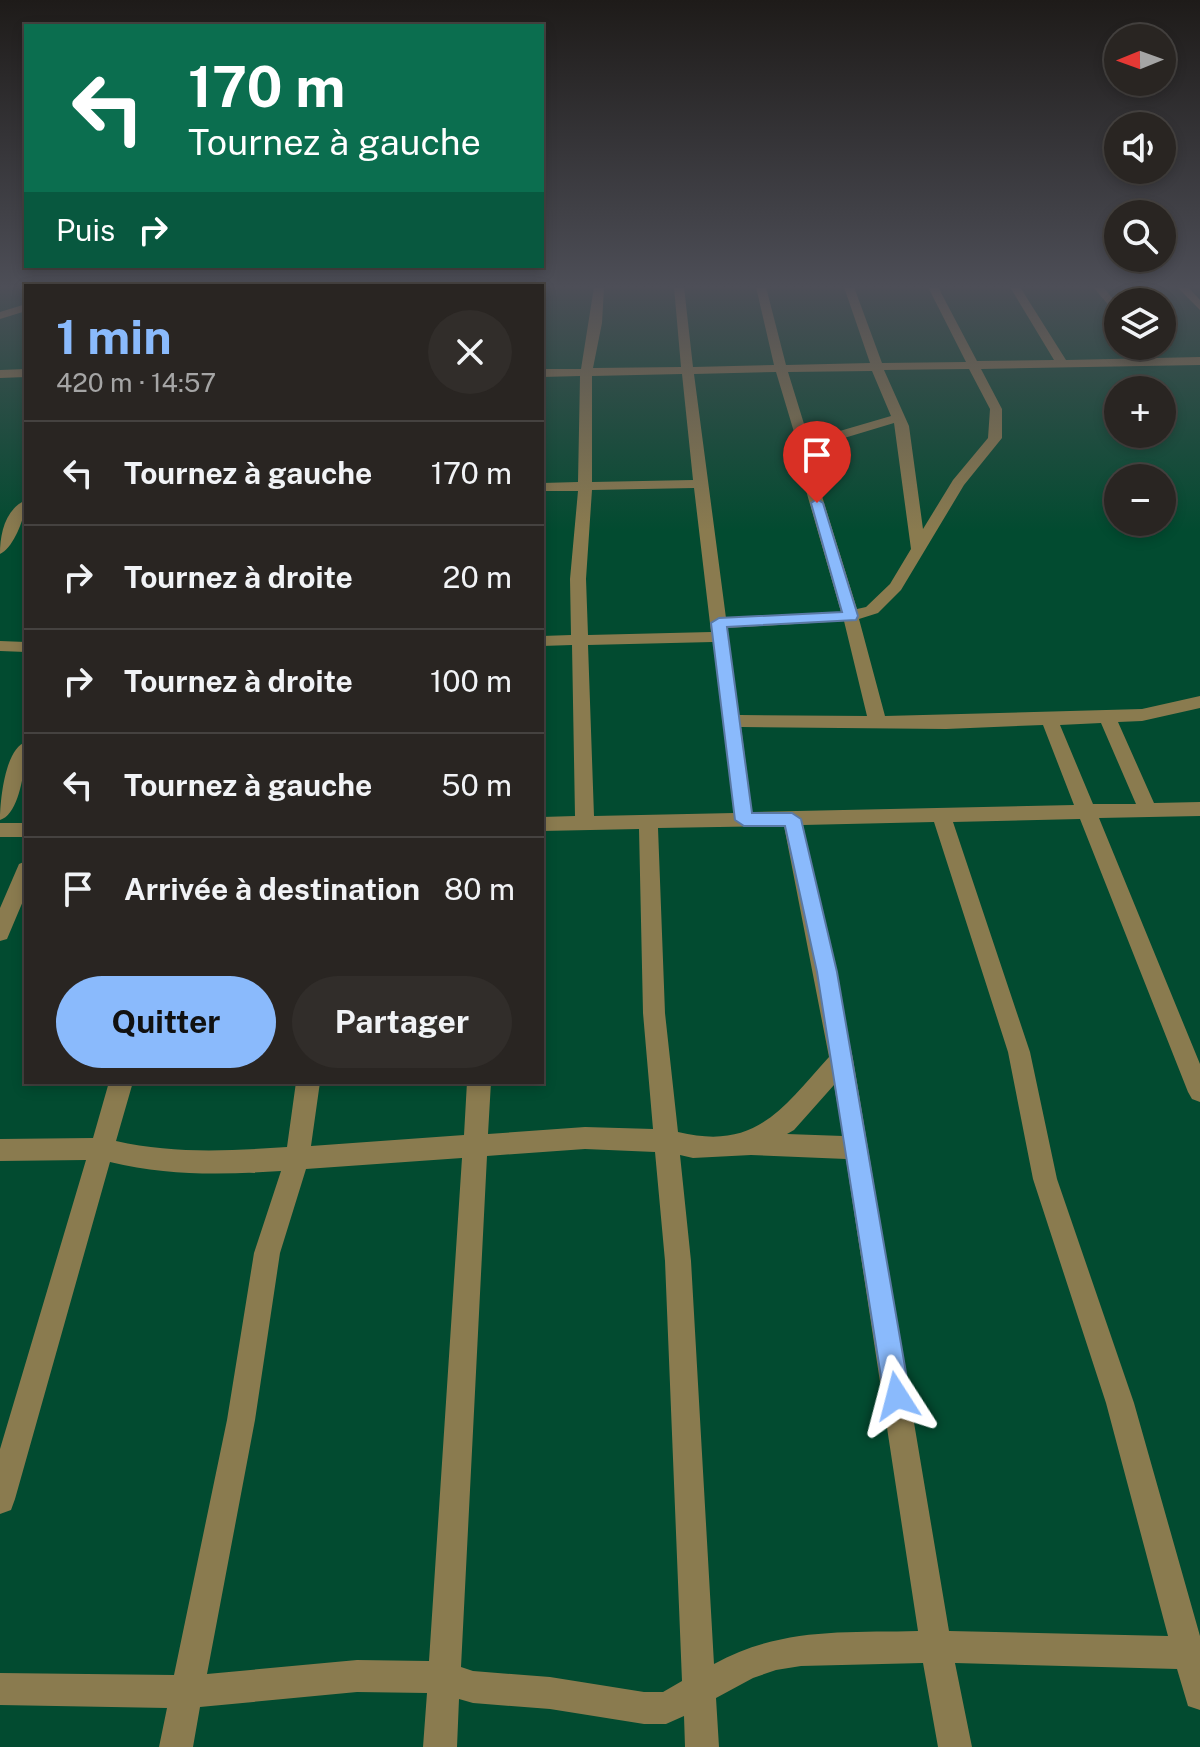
<!DOCTYPE html>
<html lang="fr">
<head>
<meta charset="utf-8">
<style>
  body { margin:0; font-family:"Public Sans",sans-serif; background:#312d2a; color:#f1f3f6; height:100vh; display:flex; flex-direction:column; font-size:30px; white-space:nowrap }
  * { box-sizing:border-box; margin:0 }
  p { font-size:26px; color:#a5a5a5 }
  .icon { flex:none; width:44px; height:44px; fill:none; stroke:currentColor; stroke-width:2; stroke-linecap:round; stroke-linejoin:round }
  .map { position:relative; flex:1; overflow:hidden }
  .drawer { position:absolute; left:24px; top:284px; width:520px; height:800px; display:flex; flex-direction:column; background:#292522; border-radius:0px; box-shadow:0 4px 12px #0003,0 0 0 2px #454240 }
  .drawer>* { flex:none }
  .top-card { position:absolute; left:24px; top:24px; width:520px; height:244px; border-radius:0px; box-shadow:0 4px 12px #0003,0 0 0 2px #454240; background:#0b6e4f; color:#fff; overflow:hidden }
  .needle { width:52px; rotate:269deg }
  .buttons { position:absolute; left:1104px; top:24px; display:grid; gap:16px }
  .buttons a { display:grid; place-items:center; width:72px; height:72px; border-radius:50%; background:#292522; box-shadow:0 4px 12px #0003,0 0 0 2px #454240; font-size:40px }
  .pin { position:absolute; display:grid; place-items:center; width:68px; height:68px; color:#fff; margin:-82px -34px; border-radius:50% 50% 50% 0; rotate:-45deg; box-shadow:0 0 8px #0007 }
  .pin .icon { rotate:45deg }
  .me { position:absolute; width:88px; margin:-44px; rotate:351deg; stroke-linejoin:round; filter:drop-shadow(0 0 6px #0008) }
  .turn { display:flex; align-items:center; gap:28px; height:168px; padding:0 32px; font-size:36px }
  .turn .icon { width:104px; height:104px; stroke-width:2.5 }
  .turn b { display:block; font-size:56px; line-height:68px }
  .then { display:flex; align-items:center; height:76px; padding:0 32px; background:#0003; gap:16px; font-size:30px }
  .round { display:grid; place-items:center; flex:none; width:84px; height:84px; border-radius:42px; background:#312d2a }
  .overview { display:flex; align-items:center; justify-content:space-between; height:136px; padding:0 32px }
  h1 { font-size:48px; font-weight:700; line-height:60px; color:#8abafc }
  .primary-button { display:flex; gap:16px; margin-top:auto; padding:16px 32px }
  .primary-button a { flex:1; height:92px; border-radius:48px; background:#8abafc; color:#111; font-size:32px; font-weight:700; line-height:92px; text-align:center }
  .primary-button a+a { background:#312d2a; color:#f1f3f6 }
  ul { padding:0; list-style:none }
  li { display:flex; align-items:center; gap:24px; height:104px; padding:0 32px; border-top:2px solid #454240 }
  li div { flex:1 }
  li b { display:block; font-size:30px }
  li em { font-style:normal }
  .map>svg:first-child { display:block }
  .green { fill:#024b30; fill-rule:evenodd }
  .lines { fill:none; stroke-linecap:round; stroke-linejoin:round }
  .minor { fill:#8a7b4f; fill-rule:evenodd }
  .route { fill:#8abafc; stroke:#5a79a4; stroke-width:2 }
</style>
</head>
<body>
<div class="map">
<svg width="1200" height="1747" viewBox="0 0 1200 1747">
  <rect width="100%" height="100%" fill="#37312e"/>
  <!-- green -->
  <path class="green" d="M0 287H26V1082H542V287H1200V1747H0ZM1118 302H1162V346H1118ZM1118 390H1162V434H1118ZM1118 478H1162V522H1118Z"/>
  <g class="lines">
    <!-- minor -->
    <path class="minor" d="M18 287H26V291Z
      M594 287H604L602 323 593 368 681 367 674 287H684L693 367 774 365 756 287H766L786 365 870 363 844 287H854L882 363 966 362 928 287H938L977 361 1054 360 1010 287H1020L1066 360 1200 357V365L981 369 1002 409V438L964 485 901 590 878 613 859 619 885 716 1142 709 1200 696V708L1142 721 1118 722 1154 803 1200 802V816L1099 818 1200 1064V1102L1192 1099 1188 1092 1080 819 953 822 1030 1052 1057 1179 1134 1403 1200 1636V1710L1188 1706 1177 1669 955 1663 972 1747H938L923 1663 801 1666 776 1670 753 1678 716 1698 719 1747H685L684 1716 666 1724H644L550 1709 473 1703 459 1699 457 1747H423L427 1693 357 1692 200 1707 193 1747H159L167 1708 0 1705V1673L174 1675 227 1420 254 1253 281 1171C222 1175 168 1176 110 1162L15 1499 11 1510 0 1514V1449L86 1160 0 1161V1139L93 1138 109 1082H133L116 1141C173 1154 229 1151 287 1147L296 1082H320L311 1146 464 1135 467 1082H491L488 1134 585 1127 653 1129 643 1013 639 829 542 831V817L575 816 572 645 542 646V636L571 635 570 579 578 491H542V483L578 482 580 376 542 377V369H581ZM969 369 990 409 988 438 953 480 923 529 909 426 884 370ZM872 371 891 416 809 440 788 372ZM776 372 794 432 803 480 841 612 726 618 694 374ZM682 374 693 480 592 482V376ZM894 423 911 549 890 584 866 607 857 609 817 480 811 448ZM694 488 711 632 588 635 586 579 592 490ZM844 621 867 716 739 715 727 628ZM713 642 734 813 594 816 588 645ZM1101 723 1136 804H1093L1060 725ZM1043 725 1074 805 752 812 741 727 946 729ZM934 822 1008 1052 1033 1179 1106 1403 1168 1636 949 1631 853 1059 803 825ZM784 826 829 1057C782 1109 756 1151 678 1132L665 1013 658 828ZM834 1085 843 1136 787 1134 794 1130ZM585 1149 655 1152 665 1261 682 1681 663 1692H644L550 1677 473 1671 461 1667 487 1156ZM680 1155 693 1158 751 1155 846 1159 918 1631C843 1633 782 1627 714 1664L691 1261ZM462 1158 429 1661 357 1660 207 1674 255 1420 280 1253 306 1169Z
      M1093 287H1103L1118 305V316Z
      M1177 287H1188L1200 300V310Z
      M26 304V311L0 319V312Z
      M26 369V377L0 378V370Z
      M26 500C26 515 14 548 0 554 0 534 5 509 26 500Z
      M0 641 26 642V652L0 651Z
      M26 742C26 761 21 814 0 820 0 801 5 748 26 742Z
      M0 823H26V837H0Z
      M26 861V894L7 939 0 941V908L19 864Z"/>
  </g>
  <!-- sky -->
  <linearGradient id="sky" x2="0" y2="1"><stop stop-color="#1e1b19"/><stop offset="0.54" stop-color="#4d4e57"/><stop offset="1" stop-color="#4d4e57" stop-opacity="0"/></linearGradient>
  <rect width="1200" height="531" fill="url(#sky)"/>
  <!-- route -->
  <path class="route" d="M817 499 823 503 858 616 856 620 727 627 752 813H792L801 819 837 972 910 1396 906 1405 897 1408 888 1405 884 1396 817 972 785 826H744L735 820 711 623 719 618 842 612 811 503Z"/>
</svg>
<div class="buttons">
<a><svg class="needle" viewBox="-14 -14 28 28"><path d="M0-13l5 13h-10z" fill="#e53935"/><path d="M0 13l5-13h-10z" fill="#a5a5a5"/></svg></a>
<a><svg class="icon" aria-label="sound" viewBox="0 0 24 24"><path d="M4 9h4l5-4v14l-5-4H4zM17 9q2 3 0 6"/></svg></a>
<a><svg class="icon" aria-label="search" viewBox="0 0 24 24"><circle cx="10" cy="10" r="6"/><path d="M15 15l6 6"/></svg></a>
<a><svg class="icon" aria-label="layers" viewBox="0 0 24 24"><path d="M12 4l9 5-9 5-9-5zM3 14l9 5 9-5"/></svg></a>
<a>+</a>
<a>−</a>
</div>
<div class="pin" style="left:817px;top:503px;background:#d93025"><svg class="icon" aria-label="arrive" viewBox="0 0 24 24"><path d="M6 21V4h12l-3 4 3 4H6"/></svg></div>
<svg class="me" style="left:897px;top:1396px" viewBox="-20 -20 40 40"><path d="M0-17L14 15 0 8-14 15z" fill="#8abafc" stroke="#fff" stroke-width="4"/></svg>
<div class="top-card">
<div class="turn"><svg class="icon" aria-label="left" viewBox="0 0 24 24"><path d="M17 20v-9H6M10 6l-5 5 5 5"/></svg><div><b>170 m</b>Tournez à gauche</div></div>
<div class="then">Puis<svg class="icon" aria-label="right" viewBox="0 0 24 24"><path d="M7 20v-9h11M14 6l5 5-5 5"/></svg></div>
</div>
<section class="drawer">
<div class="overview"><div><h1>1 min</h1><p>420 m · 14:57</p></div><a class="round"><svg class="icon" aria-label="close" viewBox="0 0 24 24"><path d="M6 6l12 12M18 6L6 18"/></svg></a></div>
<ul>
<li><svg class="icon" aria-label="left" viewBox="0 0 24 24"><path d="M17 20v-9H6M10 6l-5 5 5 5"/></svg><div><b>Tournez à gauche</b></div><em>170 m</em></li>
<li><svg class="icon" aria-label="right" viewBox="0 0 24 24"><path d="M7 20v-9h11M14 6l5 5-5 5"/></svg><div><b>Tournez à droite</b></div><em>20 m</em></li>
<li><svg class="icon" aria-label="right" viewBox="0 0 24 24"><path d="M7 20v-9h11M14 6l5 5-5 5"/></svg><div><b>Tournez à droite</b></div><em>100 m</em></li>
<li><svg class="icon" aria-label="left" viewBox="0 0 24 24"><path d="M17 20v-9H6M10 6l-5 5 5 5"/></svg><div><b>Tournez à gauche</b></div><em>50 m</em></li>
<li><svg class="icon" aria-label="arrive" viewBox="0 0 24 24"><path d="M6 21V4h12l-3 4 3 4H6"/></svg><div><b>Arrivée à destination</b></div><em>80 m</em></li>
</ul>
<div class="primary-button"><a>Quitter</a><a>Partager</a></div>
</section>
</div>
</body>
</html>
